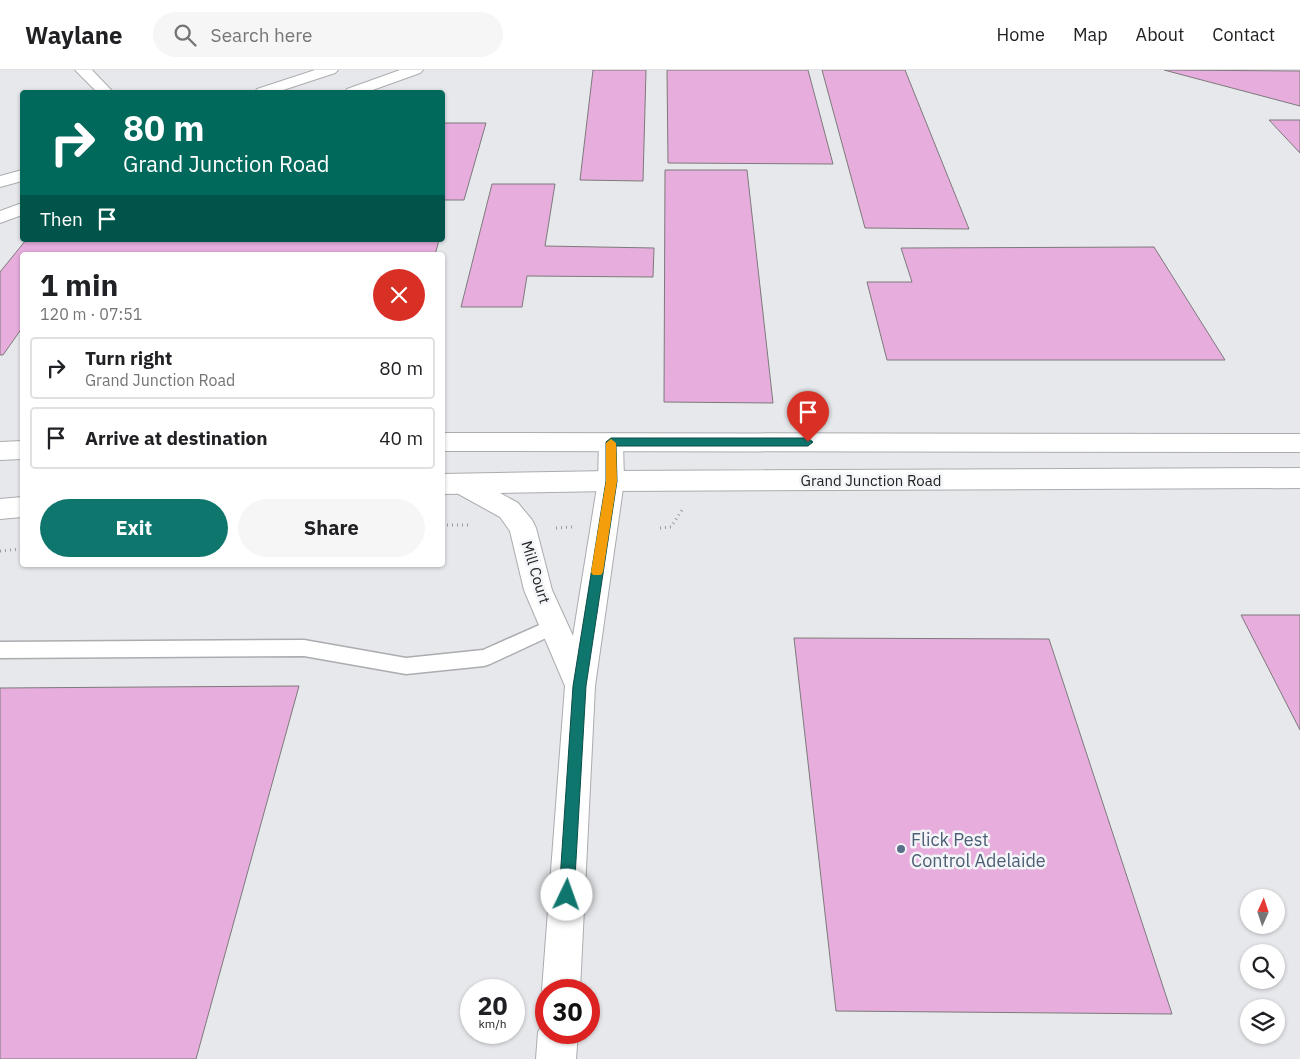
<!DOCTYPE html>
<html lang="en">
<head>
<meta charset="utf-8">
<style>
  body { margin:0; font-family:"IBM Plex Sans",sans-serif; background:#f6f6f6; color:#202124; height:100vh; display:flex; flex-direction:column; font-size:19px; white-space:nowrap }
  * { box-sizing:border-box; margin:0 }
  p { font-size:16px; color:#757577 }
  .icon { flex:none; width:28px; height:28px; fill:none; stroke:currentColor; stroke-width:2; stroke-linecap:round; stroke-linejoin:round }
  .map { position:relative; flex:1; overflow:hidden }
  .drawer { position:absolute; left:20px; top:182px; width:425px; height:315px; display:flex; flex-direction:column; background:#fff; border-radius:5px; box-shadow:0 1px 4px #0004 }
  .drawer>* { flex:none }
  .top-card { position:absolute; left:20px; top:20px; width:425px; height:152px; border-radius:5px; box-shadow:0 1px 4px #0004; background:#00695c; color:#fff; overflow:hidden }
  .needle { width:32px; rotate:3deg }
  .fabs { position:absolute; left:1240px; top:819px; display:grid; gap:10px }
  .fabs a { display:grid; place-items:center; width:45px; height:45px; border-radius:50%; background:#fff; box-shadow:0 1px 4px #0004; font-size:25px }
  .speed { position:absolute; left:460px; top:909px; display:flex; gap:10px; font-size:25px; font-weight:700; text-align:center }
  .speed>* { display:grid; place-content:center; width:65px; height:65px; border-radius:50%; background:#fff; box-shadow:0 1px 4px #0004; line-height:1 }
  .speed small { font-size:12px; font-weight:400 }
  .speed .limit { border:8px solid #d22; background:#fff; color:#111 }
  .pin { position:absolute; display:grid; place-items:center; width:42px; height:42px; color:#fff; margin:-51px -21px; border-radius:50% 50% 50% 0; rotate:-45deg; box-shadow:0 0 5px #0007 }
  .pin .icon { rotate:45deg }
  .me { position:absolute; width:55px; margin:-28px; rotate:3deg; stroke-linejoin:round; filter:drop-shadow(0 0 4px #0008) }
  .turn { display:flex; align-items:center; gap:18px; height:105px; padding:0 20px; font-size:22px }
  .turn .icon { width:65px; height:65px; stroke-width:2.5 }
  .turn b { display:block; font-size:35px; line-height:42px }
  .then { display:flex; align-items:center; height:48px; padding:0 20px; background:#0003; gap:10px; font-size:19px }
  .round { display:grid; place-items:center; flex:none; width:52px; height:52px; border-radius:26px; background:#f6f6f6 }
  .overview { display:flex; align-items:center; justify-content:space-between; height:85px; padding:0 20px }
  h1 { font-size:30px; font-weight:700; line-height:38px }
  .primary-button { display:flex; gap:10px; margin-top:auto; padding:10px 20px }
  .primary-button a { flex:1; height:58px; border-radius:30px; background:#0f766e; color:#fff; font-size:20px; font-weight:700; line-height:58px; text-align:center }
  .primary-button a+a { background:#f6f6f6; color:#202124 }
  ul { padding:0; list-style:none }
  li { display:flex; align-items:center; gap:15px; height:62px; margin:0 10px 8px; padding:0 10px; border:2px solid #e0e0e0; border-radius:5px }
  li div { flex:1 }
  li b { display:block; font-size:19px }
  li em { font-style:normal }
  header { display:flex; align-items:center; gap:30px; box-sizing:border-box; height:70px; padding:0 25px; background:#fff; border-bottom:1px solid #e0e0e0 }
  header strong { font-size:24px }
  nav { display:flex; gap:28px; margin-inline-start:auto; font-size:18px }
  .search { width:350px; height:45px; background:#f6f6f6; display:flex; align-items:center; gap:12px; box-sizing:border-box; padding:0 18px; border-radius:28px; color:#757577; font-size:19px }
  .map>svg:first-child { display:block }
  .building { fill:#e7addd; stroke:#7d7a7c }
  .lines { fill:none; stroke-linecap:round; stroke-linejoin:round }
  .lane-casing { stroke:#aaacaf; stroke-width:3 }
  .street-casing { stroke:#aaacaf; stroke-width:2 }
  .secondary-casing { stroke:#aaacaf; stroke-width:2 }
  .primary-casing { stroke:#aaacaf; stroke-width:2 }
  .highway-casing { stroke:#aaacaf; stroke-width:2 }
  .path { stroke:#989a9c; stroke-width:3; stroke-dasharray:1 4; stroke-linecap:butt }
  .lane { fill:#fff; fill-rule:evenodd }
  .street { fill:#fff; fill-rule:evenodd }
  .secondary { fill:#fff; fill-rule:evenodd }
  .primary { fill:#fff; fill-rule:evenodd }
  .highway { fill:#fff; fill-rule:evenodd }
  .route { fill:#0f766e; stroke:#0a4d48 }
  .slow { fill:#f59e0b }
  .service-dot { fill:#5c6f8a; stroke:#f3f5f8; stroke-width:2 }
  .labels { text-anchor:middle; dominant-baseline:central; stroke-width:5; stroke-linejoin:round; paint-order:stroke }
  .street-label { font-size:15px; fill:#222324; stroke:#f3f5f8 }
  .near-service-label { font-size:18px; fill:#4e5e75; stroke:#f3f5f8; text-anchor:start }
</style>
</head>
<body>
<header>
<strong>Waylane</strong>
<div class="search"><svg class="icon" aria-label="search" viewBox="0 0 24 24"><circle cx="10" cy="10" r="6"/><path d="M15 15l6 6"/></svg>Search here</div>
<nav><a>Home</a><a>Map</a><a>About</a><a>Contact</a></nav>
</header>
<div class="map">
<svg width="1300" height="989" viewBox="0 0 1300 989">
  <rect width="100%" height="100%" fill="#e6e8eb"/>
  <!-- building -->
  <path class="building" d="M593 0H646L643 111 580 110Z
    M667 0H808L833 94 668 93Z
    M822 0H905L969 159 865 158Z
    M1164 0 1300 1V36Z
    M1269 50H1300V83Z
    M442 53H486L464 130H442Z
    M665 100H747L773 333 664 332Z
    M492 114H555L545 176 654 178 653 207 527 206 522 237H461Z
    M26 170H439L435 185H22V258L3 285H0V202Z
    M1154 177 1225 290H887L867 212H912L901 178Z
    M1241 545H1300V660Z
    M794 568 1049 569 1172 944 836 941Z
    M299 616 196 989H0V618Z"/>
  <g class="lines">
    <defs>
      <path id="lane" d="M555 548 561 551 564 556 561 561 490 594 484 596 406 604 304 586 0 588V572L304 570 406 588 483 580Z"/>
      <path id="street" d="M611 363 620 366 623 372 624 411 595 616 580 920H546V930L542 920 565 616 524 520 510 461 500 447 453 421 449 414 453 407 462 404 471 407 518 433 532 450 536 458 552 520 573 566 598 411 599 372 602 366Z
        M546 947V962H578L576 989H536L538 962Z"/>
      <path id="secondary" d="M75 0H92L113 22H97Z"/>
      <path id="primary" d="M315 0H338L335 3 277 22H255L257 19Z
        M400 0H423L420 3 367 22H345L347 19Z
        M22 100V111L0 117V106Z
        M22 133V145L0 153V141Z"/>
      <path id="highway" d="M442 363 1300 364V382L442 381Z
        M22 371V389L0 390V372Z
        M1300 398V418L611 421 442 424V404L611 401Z
        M22 427V447L0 449V429Z"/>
    </defs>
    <!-- lane casing -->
    <use href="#lane" class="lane-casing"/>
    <!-- street casing -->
    <use href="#street" class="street-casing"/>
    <!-- secondary casing -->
    <use href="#secondary" class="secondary-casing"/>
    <!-- primary casing -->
    <use href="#primary" class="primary-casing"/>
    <!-- highway casing -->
    <use href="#highway" class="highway-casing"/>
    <!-- path -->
    <path class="path" d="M442 455H472
      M556 458 572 457
      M660 458 671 457 682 440
      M0 481 22 479"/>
    <!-- lane -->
    <use href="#lane" class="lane"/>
    <!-- street -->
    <use href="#street" class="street"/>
    <!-- secondary -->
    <use href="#secondary" class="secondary"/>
    <!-- primary -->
    <use href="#primary" class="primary"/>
    <!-- highway -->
    <use href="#highway" class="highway"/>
  </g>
  <!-- route -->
  <path class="route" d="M611 368H808L813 372 808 376H616L617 411 586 616 574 825 572 830 567 832 561 830 559 825 573 616 606 411V372Z"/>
  <!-- slow -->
  <path class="slow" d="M611 369 616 373 617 411 603 502 601 505H593L591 502 606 411V373Z"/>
  <!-- markers -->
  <circle class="service-dot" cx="901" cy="779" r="5"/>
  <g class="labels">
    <!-- street labels -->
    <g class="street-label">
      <text x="871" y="410">Grand Junction Road</text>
      <text transform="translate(536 502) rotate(73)">Mill Court</text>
    </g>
    <!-- near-service labels -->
    <g class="near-service-label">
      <text x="911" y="769">Flick Pest<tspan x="911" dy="21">Control Adelaide</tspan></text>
    </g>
  </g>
</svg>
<div class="fabs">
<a><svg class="needle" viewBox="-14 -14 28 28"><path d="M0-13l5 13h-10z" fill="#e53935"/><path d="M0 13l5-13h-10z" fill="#757577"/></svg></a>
<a><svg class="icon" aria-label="search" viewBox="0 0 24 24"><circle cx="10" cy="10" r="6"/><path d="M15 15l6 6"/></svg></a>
<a><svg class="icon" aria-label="layers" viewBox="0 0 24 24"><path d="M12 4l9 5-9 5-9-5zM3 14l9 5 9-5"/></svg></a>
</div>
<div class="speed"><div>20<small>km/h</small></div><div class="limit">30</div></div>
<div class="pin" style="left:808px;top:372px;background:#d93025"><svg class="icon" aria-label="arrive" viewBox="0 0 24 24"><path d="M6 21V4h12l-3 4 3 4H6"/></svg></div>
<svg class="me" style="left:567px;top:825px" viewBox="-20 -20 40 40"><circle r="19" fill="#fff"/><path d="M0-13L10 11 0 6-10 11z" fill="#0f766e"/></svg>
<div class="top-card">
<div class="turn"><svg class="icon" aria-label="right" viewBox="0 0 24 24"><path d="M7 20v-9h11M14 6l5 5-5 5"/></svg><div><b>80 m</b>Grand Junction Road</div></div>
<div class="then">Then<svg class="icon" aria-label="arrive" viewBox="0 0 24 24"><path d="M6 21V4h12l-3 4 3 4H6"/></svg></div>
</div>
<section class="drawer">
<div class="overview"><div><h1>1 min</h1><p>120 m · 07:51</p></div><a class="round" style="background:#d93025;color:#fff"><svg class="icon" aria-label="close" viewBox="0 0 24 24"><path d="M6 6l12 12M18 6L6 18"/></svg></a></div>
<ul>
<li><svg class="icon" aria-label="right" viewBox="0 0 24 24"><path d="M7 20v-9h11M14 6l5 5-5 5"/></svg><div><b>Turn right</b><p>Grand Junction Road</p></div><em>80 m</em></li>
<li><svg class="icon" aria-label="arrive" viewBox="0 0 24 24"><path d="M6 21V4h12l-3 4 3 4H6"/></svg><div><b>Arrive at destination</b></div><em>40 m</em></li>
</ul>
<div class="primary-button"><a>Exit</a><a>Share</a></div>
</section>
</div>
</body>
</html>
